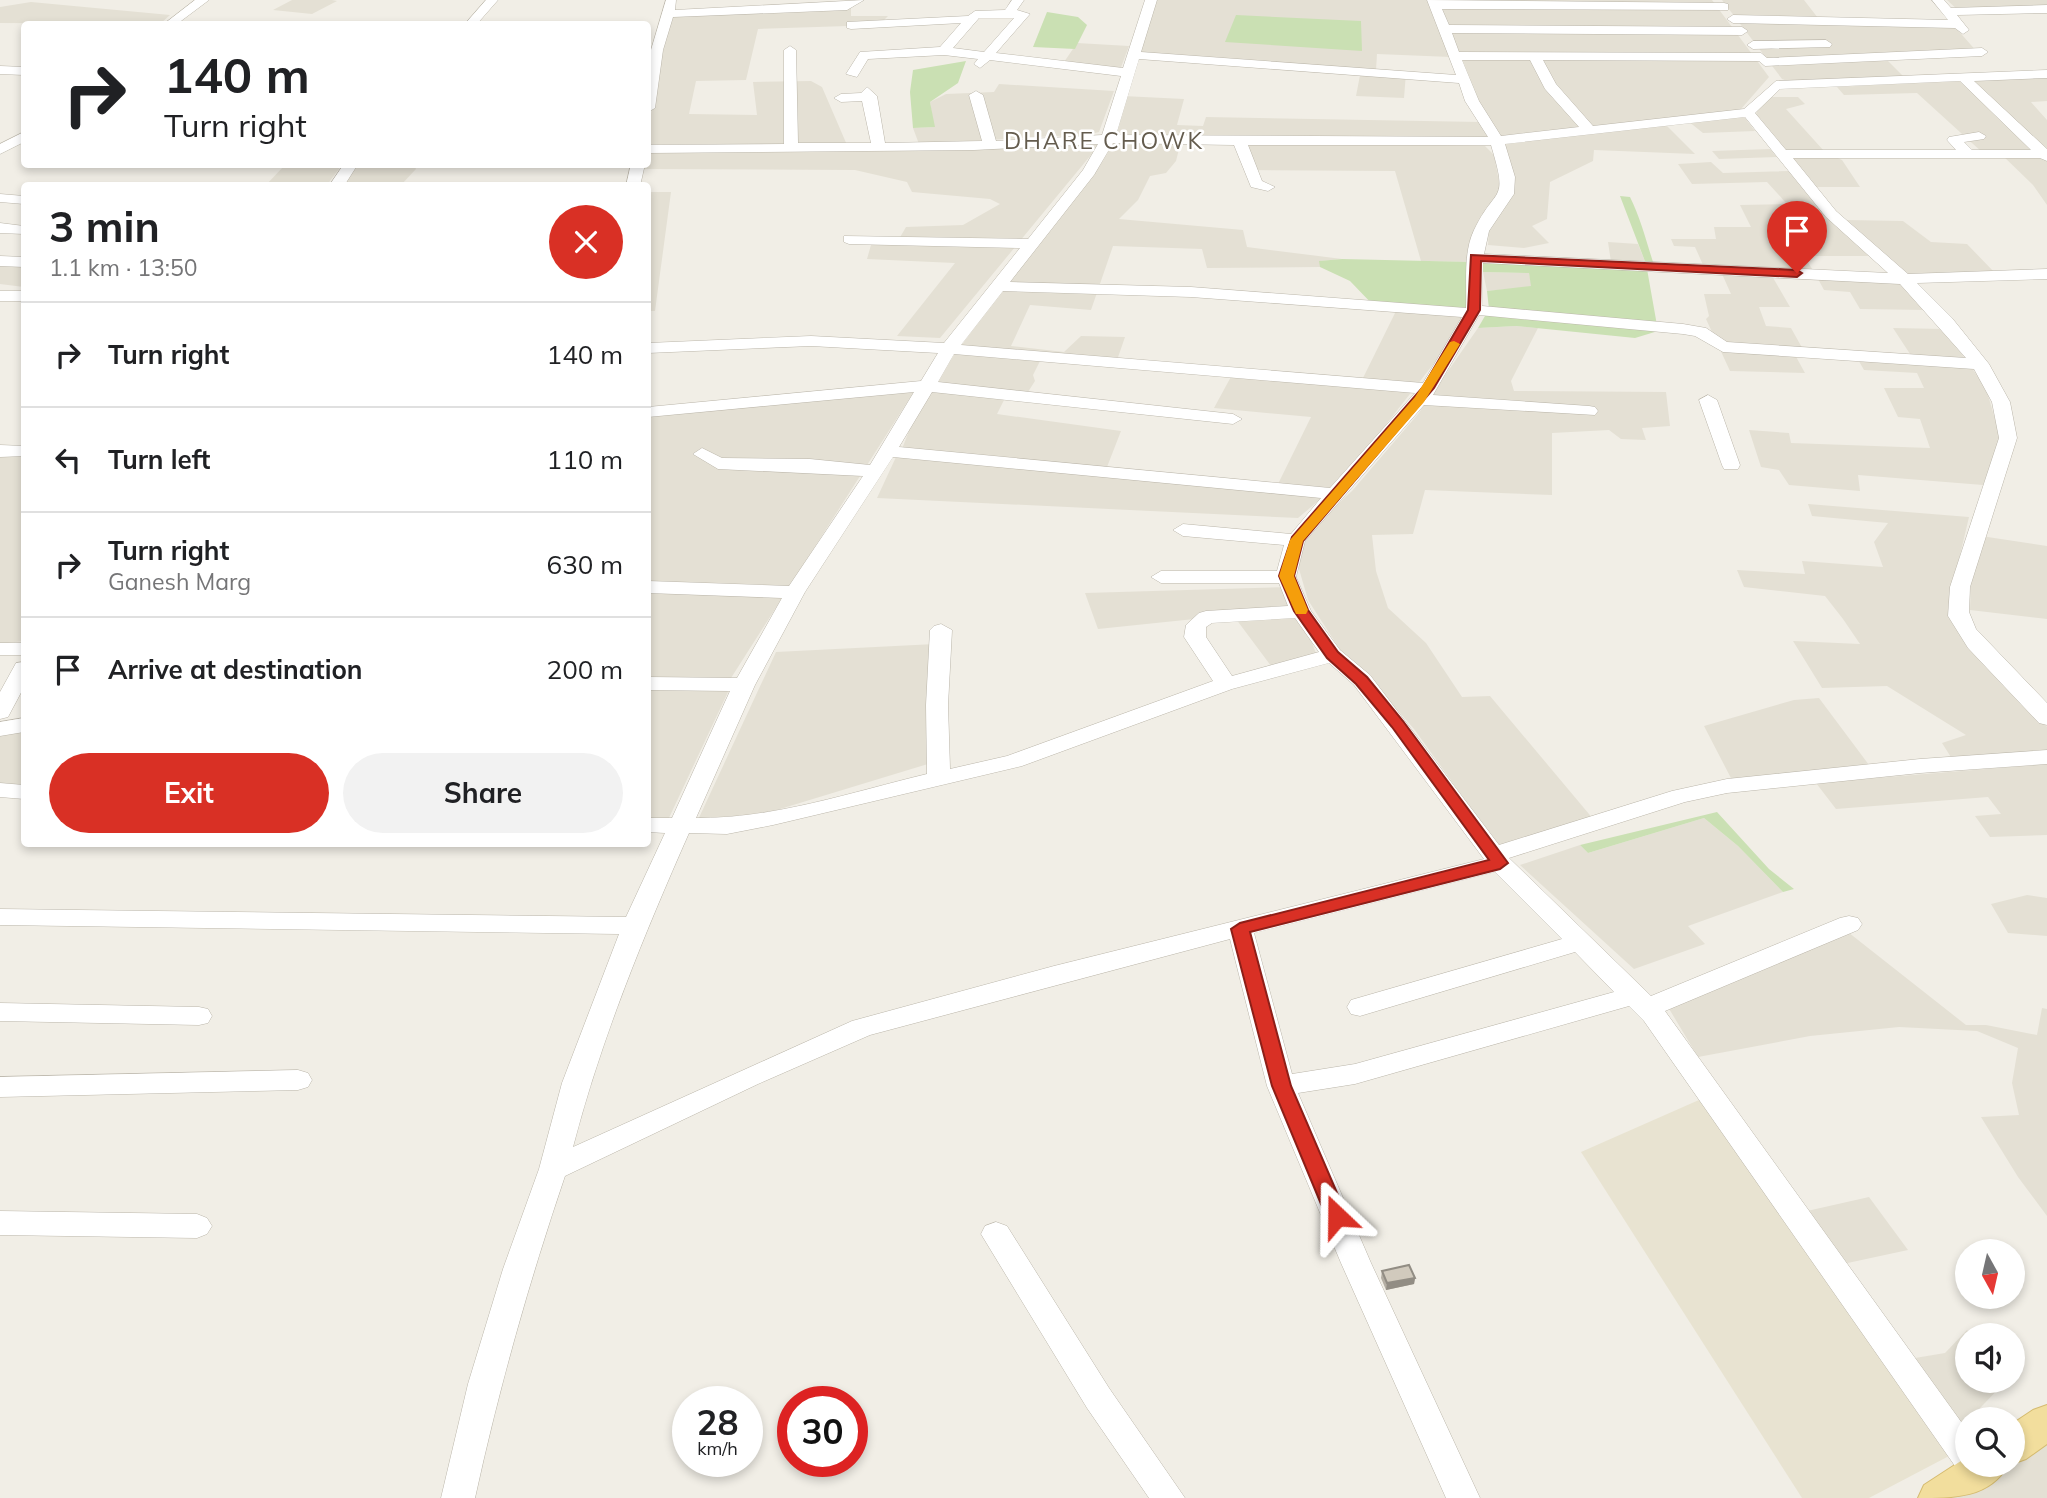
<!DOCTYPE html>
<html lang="en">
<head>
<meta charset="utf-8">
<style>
  body { margin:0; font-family:Mulish,sans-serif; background:#f2f2f2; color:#202124; height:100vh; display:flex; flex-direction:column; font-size:26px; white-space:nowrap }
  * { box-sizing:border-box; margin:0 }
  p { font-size:23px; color:#757577 }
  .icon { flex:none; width:38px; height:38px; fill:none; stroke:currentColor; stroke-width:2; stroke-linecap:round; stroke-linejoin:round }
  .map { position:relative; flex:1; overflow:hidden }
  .details { position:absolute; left:21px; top:182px; width:630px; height:665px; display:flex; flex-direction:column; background:#fff; border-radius:7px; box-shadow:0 4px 10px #0003 }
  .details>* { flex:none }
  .guide { position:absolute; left:21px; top:21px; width:630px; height:147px; border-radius:7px; box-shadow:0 4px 10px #0003; background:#fff; color:#202124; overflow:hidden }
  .needle { width:46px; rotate:172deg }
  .tools { position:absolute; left:1955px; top:1239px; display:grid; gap:14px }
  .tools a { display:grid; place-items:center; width:70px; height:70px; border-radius:50%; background:#fff; box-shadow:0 4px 10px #0003; font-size:35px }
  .speed { position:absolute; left:672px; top:1386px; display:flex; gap:14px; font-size:35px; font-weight:700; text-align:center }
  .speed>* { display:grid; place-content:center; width:91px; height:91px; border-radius:50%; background:#fff; box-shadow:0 4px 10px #0003; line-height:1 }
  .speed small { font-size:18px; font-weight:400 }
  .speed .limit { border:10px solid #d22; background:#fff; color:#111 }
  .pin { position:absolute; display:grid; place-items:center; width:60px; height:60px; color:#fff; margin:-72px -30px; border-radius:50% 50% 50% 0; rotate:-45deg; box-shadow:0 0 7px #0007 }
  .pin .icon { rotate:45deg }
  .me { position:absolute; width:77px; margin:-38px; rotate:337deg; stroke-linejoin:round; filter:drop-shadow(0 0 5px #0008) }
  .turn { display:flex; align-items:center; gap:24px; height:147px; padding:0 28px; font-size:32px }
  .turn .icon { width:91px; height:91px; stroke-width:2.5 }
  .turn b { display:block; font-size:49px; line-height:60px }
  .round { display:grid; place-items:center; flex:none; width:74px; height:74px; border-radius:37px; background:#f2f2f2 }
  .summary { display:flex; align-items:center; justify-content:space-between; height:119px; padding:0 28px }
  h1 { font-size:42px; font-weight:700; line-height:52px }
  .primary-button { display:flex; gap:14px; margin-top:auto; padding:14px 28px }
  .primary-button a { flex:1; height:80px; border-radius:42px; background:#d93025; color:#fff; font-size:28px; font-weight:700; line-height:80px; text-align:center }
  .primary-button a+a { background:#f2f2f2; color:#202124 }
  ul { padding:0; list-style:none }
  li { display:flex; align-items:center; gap:21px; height:105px; padding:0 28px; border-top:2px solid #e0e0e0 }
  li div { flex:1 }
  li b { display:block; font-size:26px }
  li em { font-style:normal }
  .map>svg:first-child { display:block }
  .residential { fill:#e4e0d4 }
  .education { fill:#e8e3d1 }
  .green { fill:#cae0b3 }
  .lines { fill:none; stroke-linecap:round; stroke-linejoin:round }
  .minor-casing { stroke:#bbb6aa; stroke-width:1 }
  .major-casing { stroke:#d5bb70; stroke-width:2 }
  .minor { fill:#fff; fill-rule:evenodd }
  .major { fill:#f2de9d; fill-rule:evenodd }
  .wall { fill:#b4aea3 }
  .shaded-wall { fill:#928d84 }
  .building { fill:#d1cabd; stroke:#928d84; stroke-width:2 }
  .route { fill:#d93025; stroke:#8d1f18; stroke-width:2 }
  .slow { fill:#f59e0b }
  .labels { text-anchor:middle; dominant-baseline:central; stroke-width:5; stroke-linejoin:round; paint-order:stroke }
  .far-neighbourhood-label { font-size:23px; letter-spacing:2px; fill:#645c4e; stroke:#fff }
</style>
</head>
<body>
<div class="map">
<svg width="2047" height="1498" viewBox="0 0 2047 1498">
  <rect width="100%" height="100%" fill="#f1eee6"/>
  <!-- residential -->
  <path class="residential" d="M292 0H332L337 1 312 14 273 10Z
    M1156 0H1429L1451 57 1377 54 1376 70 1406 73 1404 98 1356 96 1361 70 1136 54Z
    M1437 0H1712L1769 77 1741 109 1732 112 1501 137 1475 102 1458 59 1461 56Z
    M1722 0H1804L1818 18 1949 20 1978 53 1884 57 1907 80 1790 82 1782 79Z
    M1947 0H2047V10L1961 13Z
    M31 2 170 15 160 24 0 23V7Z
    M851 7V16H888L879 25 758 29 746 80 696 81 689 114 757 115 753 82 811 81 822 87 847 145 648 144 652 104 671 14Z
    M1077 43 1129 46 1120 70 1062 65Z
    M2047 76V101L2031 102 2047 120V205L2033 185 2000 153H1983L1917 93 1844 95 1837 87Z
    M999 84 1114 91 1099 132 1091 134 919 144 913 128 934 127 930 102 946 94 994 92Z
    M1123 96 1184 99 1177 125 1203 126 1206 117 1480 122 1489 138 1479 141 1117 134 1114 132Z
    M1769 97H1798L1805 104 1786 109 1824 151 1842 160 1860 187H1816L1756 115 1757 109Z
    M1739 116 1745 118 1755 131 1703 133 1688 121Z
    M1665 124 1695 154 1594 150 1593 161 1550 182 1547 219 1532 226 1549 243 1524 248 1488 245 1489 227 1508 203 1502 142Z
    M1076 141 1100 144 940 338 897 336 955 263 867 259 873 238 899 239 906 227 963 225 1000 204 990 199 912 192 907 182 855 170 640 169V165L648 164V150L868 149Z
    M1113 141H1181L1176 161 1166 173 1150 176 1138 200 1119 219 1243 230 1247 247 1342 259 1320 261V267L1207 268 1202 249 1113 246 1091 310 1030 305 1011 346 1064 352 1081 336 1125 337 1115 366 1041 359 1033 375 1035 381 1026 395 1007 394 997 414 1121 431 1107 467 902 449 915 415 937 378Z
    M1238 141 1485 146 1494 155 1501 193 1471 262 1421 261 1395 171 1246 170Z
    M1770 149 1777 157 1719 159 1712 151Z
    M1711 162 1723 173 1789 171 1820 208 1872 256H1804L1814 272 1704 267 1695 247 1674 246 1671 239H1716L1714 227H1751L1740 205 1787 204 1767 182 1692 184 1678 164Z
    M303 165H342L327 185H266L283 167Z
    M357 165H414L416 169 401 185 342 186Z
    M648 192H671L655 311H648Z
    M1846 220 1903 221 1931 242 1967 244 1995 273 1904 274Z
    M1608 242 1638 244 1646 264 1611 262Z
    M0 258 24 259V287L0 284Z
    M1483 272 1529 273 1532 287 1487 291Z
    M1722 274 1772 276 1790 307H1759L1766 326 1791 328 1805 353H1794L1805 373 1730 371 1706 319 1709 316 1704 294H1731Z
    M1817 277 1897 280 1926 310 1860 309 1850 292 1824 290Z
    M1397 309 1471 316 1341 482 1332 488 1278 484 1311 417 1214 408 1233 373 1362 380Z
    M1516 326 1538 328 1511 381 1514 391 1666 392 1670 426 1642 428 1646 440 1621 439 1609 430 1552 433V495L1425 490 1413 534 1372 535 1376 571 1388 608 1426 643 1462 697 1490 696 1594 820 1499 847 1414 729 1363 671 1344 656 1308 600 1299 569V555L1307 532 1352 491 1418 414 1478 328Z
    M1893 328 1944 329 1986 388 2001 440 1983 485 1858 475 1860 491 1789 485 1779 470 1761 467 1749 430 1789 433 1791 443 1930 448 1920 419 1898 417 1884 388H1924L1917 373 1864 370 1856 356 1912 357Z
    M915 390 731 678 725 681 648 679V412Z
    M0 451H24V641L0 644Z
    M902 456 1323 497 1298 518 877 498 896 457Z
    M1808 504 1969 517 1948 606 1952 623 2021 694 2047 727V752L1954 762 1942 743 1966 735 1887 686 1822 688 1793 641 1860 644 1843 619 1825 596 1744 587 1737 570 1805 574 1802 561 1883 567 1874 542 1888 523 1812 516Z
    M1981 536 2047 546V619L1970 610 1971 577Z
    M1291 587 1317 656 1274 670 1233 615 1098 629 1085 593Z
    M935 644 941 760 747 819 697 822 776 652Z
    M648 686 726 688 728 692 668 820 648 819Z
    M1819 698 1872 769 1733 782 1704 726 1794 700Z
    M24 727V786L0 784V734L2 730Z
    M2047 764V835L1990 837 1975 816 2001 814 1988 797 1836 809 1816 783Z
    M1704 818 1738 846 1783 892 1688 926 1705 944 1634 969 1520 865 1580 845 1588 853Z
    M2027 895 2047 898V936L2008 933 1991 904Z
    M1839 925 1966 1025H1986L2037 1035 2042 1008 2047 1009V1216L2018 1177 1981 1117 2019 1115 2012 1083 2018 1048 1977 1031 1899 1027 1810 1036 1698 1057 1665 1002Z
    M1869 1197 1908 1250 1843 1264 1807 1211Z
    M1967 1330 1972 1335H1967V1381H2006L1959 1430 1915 1358 1945 1353Z
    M2047 1428V1498H1948L1995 1465H2012L2013 1452Z"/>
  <!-- education -->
  <path class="education" d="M1708 1096 1949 1456 1869 1498H1802L1581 1152Z"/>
  <!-- green -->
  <path class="green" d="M1047 12 1078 17 1087 25 1075 49 1033 47Z
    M1236 15 1361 21 1362 51 1225 42Z
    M966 61 958 83 930 102 935 127 913 128 910 92 913 70Z
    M1620 196 1630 197C1641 219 1646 241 1654 265L1646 264Z
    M1342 259 1471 262V316L1375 307 1350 281 1320 267 1319 261Z
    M1483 261 1647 269 1658 331 1635 338 1516 326 1478 328 1489 309 1487 291 1531 286 1529 273 1483 272Z
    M1717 812 1769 869 1794 889 1783 892 1738 846 1704 818 1588 853 1580 845Z"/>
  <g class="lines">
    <defs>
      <path id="minor" d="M195 0H209L177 24H164Z
        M486 0H498L477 24H465Z
        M666 0H676L675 10 864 0 847 10 673 17 663 50 655 108 648 112 651 50Z
        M1012 0H1024L1017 10 1030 14 996 53 1123 68 1145 0H1157L1141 52 1456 75 1427 0 1724 3 1728 4V10L1442 9 1449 25 1742 27 1748 31 1742 35 1452 33 1459 52 1761 53 1767 58 1982 48 1988 52 1982 56 1765 66 1759 61 1543 60 1556 84 1593 126 1744 109 1776 81 2047 70V78L1974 81 2047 149V161L2040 158H1793L1836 211 1908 274 2047 269V279L1917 283 1952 318 1989 364 2010 402 2017 438 1970 587 1969 612 1976 629 2047 703V725L2039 723 1968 648 1948 616 1950 587 1999 438 1992 402 1974 369 1723 352 1695 336 1683 334 1479 315 1433 395 1589 406 1595 407 1598 411 1595 415 1424 405 1305 541 1296 577 1311 611 1340 650 1370 675 1499 845 1672 791 1727 779 1920 759 2047 750V764L1920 773 1727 793 1685 802 1509 858 1651 996 1840 918 1849 916 1858 918 1862 924 1858 930 1665 1011 1967 1430V1465L1979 1466 1967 1470 1955 1466 1644 1021 1629 1006 1355 1084 1298 1093 1371 1263 1480 1498H1446L1341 1263 1267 1086 1230 939 870 1035 758 1084 565 1176C529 1282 499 1388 475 1498H441L468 1384 503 1269 539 1169 562 1083 619 934 0 925V909L626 917 665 833 648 832V818H672L730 691 648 690V677L737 678 782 598 648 593V581L789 586 863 476 718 469 693 454 702 448 722 458 810 459 870 465 914 392 648 417V407L921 381 938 353 811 346 648 353V343L811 336 944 343 1020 248 849 244 844 242V236L1028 239 1083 170 1098 144 974 150 648 153V145L784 144V50L790 46 796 50 798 143H871L862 101 841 102 834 98 841 94 861 93 867 87 877 96 885 143 982 141 969 95 976 91 983 95 996 141 1102 135 1121 76 990 60 980 68 974 64 978 59 944 55 868 59 857 77 846 74 860 52 940 47 961 23 851 29 847 28V22L968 16 975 11 1005 10ZM1014 18 984 52 953 48 979 18ZM1139 59 1459 83 1465 101 1488 137 1116 135ZM1462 60H1530L1545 89 1579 127 1501 136 1479 101ZM1960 81 2031 150H1972L1964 142 1984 139 1986 136 1979 132 1949 137 1947 140 1956 150H1786L1755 113 1780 89ZM1745 117 1826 217 1888 273 1484 254 1489 231 1514 194 1515 177 1505 144ZM1113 143 1234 145 1251 187 1268 191 1275 187 1262 181 1248 145H1491C1509 205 1496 184 1474 230 1463 253 1467 283 1466 308L1191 287 1010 282 1094 175ZM1483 263 1900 284 1966 358 1727 342 1706 328 1683 324 1482 306ZM1003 291 1191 297 1462 317 1423 383 961 345ZM954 354 1415 393 1330 488 899 447 932 392 1233 424 1242 419 1233 414 938 382ZM893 457 1321 498 1291 534 1183 524 1173 530 1183 536 1284 545 1277 571H1161L1151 577 1161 583H1279L1288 606 1206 611 1199 613 1186 625 1184 637 1213 681 1007 756 950 769 948 705 952 630 941 624 934 626 930 630 926 705 927 774C852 792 773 819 696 818L755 685 805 592ZM1295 618 1319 652 1232 676 1206 637V627L1212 623ZM1329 663 1354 685 1484 859 1054 966 852 1021 573 1147C601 1039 644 935 689 833L727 834 773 825 1022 766 1232 689ZM1495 872 1562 939 1351 1000 1347 1007 1351 1014 1360 1016 1575 952 1614 992 1355 1064 1292 1074 1254 933Z
        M1932 0H1944L1951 8 2047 5V13L1957 15 1969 30 1963 34 1955 28 1733 23 1727 19 1733 15 1948 20Z
        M1826 40 1832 44 1830 47 1753 49 1747 45 1753 41Z
        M0 66 24 67V75L0 74Z
        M24 132V142L0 154V144Z
        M344 164H358L344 186H329Z
        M631 164H645L640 186H626Z
        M0 194 24 196V204L0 202Z
        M0 223 24 226V234L0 233Z
        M0 256 24 257V267L0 266Z
        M0 291H24V301H0Z
        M1708 395 1717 400 1740 465 1738 469H1724L1722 465 1699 400Z
        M0 445 24 446V456L0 457Z
        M0 643H24V655H0Z
        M24 662V687L8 717 0 719V692L16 663Z
        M24 718V732L0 736V722Z
        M0 783 24 785V799L0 797Z
        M0 1003 199 1007 208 1009 212 1016 208 1023 199 1025 0 1021Z
        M298 1070 308 1073 312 1080 308 1087 298 1090 0 1097V1077Z
        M0 1211 197 1214 207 1218 212 1226 207 1234 197 1238 0 1235Z
        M996 1222 1007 1226 1109 1388 1185 1498H1149L1087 1408 981 1234 985 1226Z"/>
      <path id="major" d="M2047 1405V1444L2026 1459 2012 1464V1424L2033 1410Z
        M1967 1457V1465H2008C1990 1498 1954 1498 1918 1498L1924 1485Z"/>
    </defs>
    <!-- minor casing -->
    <use href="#minor" class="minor-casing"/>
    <!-- major casing -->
    <use href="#major" class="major-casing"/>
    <!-- minor -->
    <use href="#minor" class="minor"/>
    <!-- major -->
    <use href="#major" class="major"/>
  </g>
  <!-- wall -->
  <path class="wall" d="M1382 1271 1415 1278 1414 1284 1386 1290 1381 1278Z"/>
  <!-- shaded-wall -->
  <path class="shaded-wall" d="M1415 1278 1414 1284 1386 1290 1387 1283Z"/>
  <!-- building -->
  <path class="building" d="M1409 1265 1415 1278 1387 1283 1382 1271Z"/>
  <!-- route -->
  <path class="route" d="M1471 255 1797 270 1802 273 1797 277 1481 261 1480 310 1434 388 1303 541 1294 576 1308 610 1338 652 1367 677 1403 721 1508 863 1500 869 1250 932 1291 1086 1347 1216 1344 1222H1329L1326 1216 1272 1086 1231 929 1240 923 1489 860 1392 727 1356 684 1327 658 1294 611 1279 576 1292 537 1423 387 1468 310Z"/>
  <!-- slow -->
  <path class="slow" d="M1454 341 1460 344 1424 402 1303 541 1294 576 1308 610 1306 614H1296L1279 576 1290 540 1415 397 1450 342Z"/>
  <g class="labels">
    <!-- far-neighbourhood labels -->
    <g class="far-neighbourhood-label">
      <text x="1104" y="140">DHARE CHOWK</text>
    </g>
  </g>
</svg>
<div class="tools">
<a><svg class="needle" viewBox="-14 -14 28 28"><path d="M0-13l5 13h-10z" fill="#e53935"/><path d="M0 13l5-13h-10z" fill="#757577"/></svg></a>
<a><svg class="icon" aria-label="sound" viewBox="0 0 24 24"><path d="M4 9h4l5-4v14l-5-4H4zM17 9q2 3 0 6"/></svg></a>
<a><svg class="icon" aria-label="search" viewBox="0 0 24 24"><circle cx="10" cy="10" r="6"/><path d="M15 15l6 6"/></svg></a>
</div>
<div class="speed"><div>28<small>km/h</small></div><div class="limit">30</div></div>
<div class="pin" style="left:1797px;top:273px;background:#d93025"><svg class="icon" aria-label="arrive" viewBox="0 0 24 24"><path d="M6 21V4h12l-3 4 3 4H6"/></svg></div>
<svg class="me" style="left:1337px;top:1216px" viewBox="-20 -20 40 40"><path d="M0-17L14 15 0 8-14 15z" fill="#d93025" stroke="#fff" stroke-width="4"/></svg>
<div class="guide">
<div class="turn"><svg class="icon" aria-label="right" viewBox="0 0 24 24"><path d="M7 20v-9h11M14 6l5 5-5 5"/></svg><div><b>140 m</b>Turn right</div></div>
</div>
<section class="details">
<div class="summary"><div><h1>3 min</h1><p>1.1 km · 13:50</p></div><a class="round" style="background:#d93025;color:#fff"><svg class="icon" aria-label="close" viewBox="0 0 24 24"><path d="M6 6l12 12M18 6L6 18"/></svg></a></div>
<ul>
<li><svg class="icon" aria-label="right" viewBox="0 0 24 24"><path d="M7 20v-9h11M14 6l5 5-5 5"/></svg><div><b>Turn right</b></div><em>140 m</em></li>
<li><svg class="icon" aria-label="left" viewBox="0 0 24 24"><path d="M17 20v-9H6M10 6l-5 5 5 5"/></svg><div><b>Turn left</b></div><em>110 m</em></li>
<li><svg class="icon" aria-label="right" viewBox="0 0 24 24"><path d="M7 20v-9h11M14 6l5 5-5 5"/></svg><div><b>Turn right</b><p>Ganesh Marg</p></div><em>630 m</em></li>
<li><svg class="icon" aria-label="arrive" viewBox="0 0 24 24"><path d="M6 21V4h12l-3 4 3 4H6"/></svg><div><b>Arrive at destination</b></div><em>200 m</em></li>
</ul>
<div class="primary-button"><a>Exit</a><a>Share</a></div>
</section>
</div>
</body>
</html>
